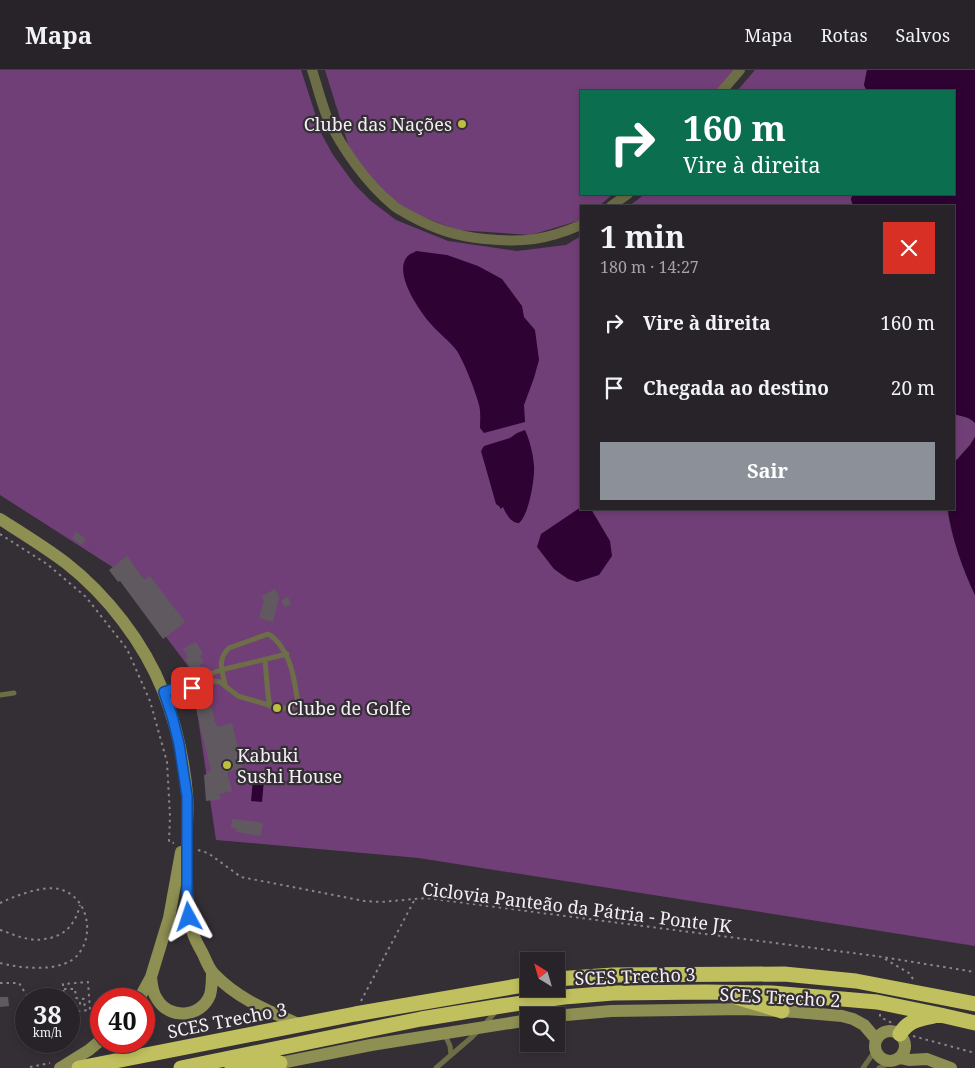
<!DOCTYPE html>
<html lang="pt">
<head>
<meta charset="utf-8">
<style>
  body { margin:0; font-family:"Noto Serif",serif; background:#2f2b30; color:#f1f3f6; height:100vh; display:flex; flex-direction:column; font-size:19px; white-space:nowrap }
  * { box-sizing:border-box; margin:0 }
  p { font-size:16px; color:#a4a4a8 }
  .icon { flex:none; width:28px; height:28px; fill:none; stroke:currentColor; stroke-width:2; stroke-linecap:round; stroke-linejoin:round }
  .map { position:relative; flex:1; overflow:hidden }
  .drawer { position:absolute; left:580px; top:135px; width:375px; height:305px; display:flex; flex-direction:column; background:#272328; border-radius:0px; box-shadow:0 2px 8px #0003,0 0 0 1px #434045 }
  .drawer>* { flex:none }
  .hud { position:absolute; left:580px; top:20px; width:375px; height:105px; border-radius:0px; box-shadow:0 2px 8px #0003,0 0 0 1px #434045; background:#0b6e4f; color:#fff; overflow:hidden }
  .needle { width:32px; rotate:323deg }
  .fabs { position:absolute; left:520px; top:882px; display:grid; gap:10px }
  .fabs a { display:grid; place-items:center; width:45px; height:45px; border-radius:0px; background:#272328; box-shadow:0 2px 8px #0003,0 0 0 1px #434045; font-size:25px }
  .speed { position:absolute; left:15px; top:918px; display:flex; gap:10px; font-size:25px; font-weight:700; text-align:center }
  .speed>* { display:grid; place-content:center; width:65px; height:65px; border-radius:50%; background:#272328; box-shadow:0 2px 8px #0003,0 0 0 1px #434045; line-height:1 }
  .speed small { font-size:12px; font-weight:400 }
  .speed .limit { border:8px solid #d22; background:#fff; color:#111 }
  .pin { position:absolute; display:grid; place-items:center; width:42px; height:42px; color:#fff; margin:-21px; border-radius:10px; box-shadow:0 2px 8px #0006 }
  .me { position:absolute; width:55px; margin:-28px; rotate:355deg; stroke-linejoin:round; filter:drop-shadow(0 0 4px #0008) }
  .turn { display:flex; align-items:center; gap:18px; height:105px; padding:0 20px; font-size:22px }
  .turn .icon { width:65px; height:65px; stroke-width:2.5 }
  .turn b { display:block; font-size:35px; line-height:42px }
  .round { display:grid; place-items:center; flex:none; width:52px; height:52px; border-radius:0px; background:#2f2b30 }
  .overview { display:flex; align-items:center; justify-content:space-between; height:85px; padding:0 20px }
  h1 { font-size:30px; font-weight:700; line-height:38px }
  .button { display:flex; gap:10px; margin-top:auto; padding:10px 20px }
  .button a { flex:1; height:58px; border-radius:0px; background:#8c9099; color:#fff; font-size:20px; font-weight:700; line-height:58px; text-align:center }
  ul { padding:0; list-style:none }
  li { display:flex; align-items:center; gap:15px; height:65px; padding:0 20px }
  li div { flex:1 }
  li b { display:block; font-size:19px }
  li em { font-style:normal }
  header { display:flex; align-items:center; gap:30px; box-sizing:border-box; height:70px; padding:0 25px; background:#272328; border-bottom:1px solid #434045 }
  header strong { font-size:24px }
  nav { display:flex; gap:28px; margin-inline-start:auto; font-size:18px }
  .map>svg:first-child { display:block }
  .green { fill:#713f77 }
  .water { fill:#2e0233 }
  .building { fill:#605a60 }
  .lines { fill:none; stroke-linecap:round; stroke-linejoin:round }
  .path { stroke:#89858a; stroke-width:2; stroke-dasharray:2.5 4; stroke-linecap:butt }
  .lane { stroke:#6d6d48; stroke-width:5 }
  .street { stroke:#6d6d48; stroke-width:10 }
  .secondary { stroke:#8e8f52; stroke-width:12 }
  .highway { stroke:#c0c05e; stroke-width:15 }
  .route-casing { stroke:#114b97; stroke-width:12 }
  .route { stroke:#1a73e8; stroke-width:9 }
  .poi-dot { fill:#bfbe41; stroke:#342f35; stroke-width:2 }
  .labels { text-anchor:middle; dominant-baseline:central; stroke-width:4.5; stroke-linejoin:round; paint-order:stroke }
  .poi-label { font-size:18px; fill:#f3eff3; stroke:#342f35; text-anchor:start }
  .street-label { font-size:18px; fill:#f3eff3; stroke:#342f35 }
</style>
</head>
<body>
<header>
<strong>Mapa</strong>
<nav><a>Mapa</a><a>Rotas</a><a>Salvos</a></nav>
</header>
<div class="map">
<svg width="975" height="998" viewBox="0 0 975 998">
  <rect width="100%" height="100%" fill="#342f35"/>
  <!-- green -->
  <path class="green" d="M0 0H301L322 65 333 85 355 115 371 131 396 150 448 171 517 181 566 175 581 166V439H947C952 469 962 497 975 525V876L419 788 216 770 191 600 114 498 0 425Z
    M325 0H737L716 21H581V124H613L599 136H581V150L531 165 457 160 395 136 352 87Z
    M755 0H867L864 15 867 21H737Z
    M645 124H853L851 129 853 136H629Z
    M954 344C961 346 970 347 975 353V367L970 375 954 393Z"/>
  <!-- water -->
  <path class="water" d="M867 0H975V353C970 347 961 346 954 344V136H853L851 129 853 124H954V21H867L864 15Z
    M416 181 447 185 478 196 502 209 522 236 524 247 535 260 539 290 534 308 524 335 525 352 484 363 480 358C480 351 481 342 479 335 476 322 464 292 457 281 449 270 438 263 430 253 419 240 391 200 409 185 410 184 415 182 416 181Z
    M525 360C530 371 533 384 534 396 535 408 529 445 519 453 511 453 506 444 503 437L500 439V437L496 434 481 381 484 376 510 368 517 363Z
    M975 367V525C962 497 952 469 948 439H954V393L970 375Z
    M581 437V439H591L610 471 612 486 599 505 577 512 568 509 554 499 537 477 541 464Z
    M253 709 264 710 262 732 251 731Z"/>
  <!-- building -->
  <path class="building" d="M76 462 86 469 82 475 72 468Z
    M127 486 144 510 150 506 185 552 163 569 120 511 118 512 109 500Z
    M275 519 279 527 273 552 259 548 264 531 262 526Z
    M288 527 291 534 285 537 281 531Z
    M196 572 203 584 200 586 204 592 199 595 201 602 199 607 202 610 201 612 202 616 205 617 209 638H212L215 652H216L217 657 232 653 243 698 227 702 232 721 219 724 221 729 206 731 204 705 207 704 206 702 211 701 192 622 195 621 196 619 194 614 195 610 193 607H189L188 606 194 604 185 589 188 587 183 579Z
    M232 749 263 753 261 766 236 762 237 759 231 758Z
    M0 927H8L9 936 0 937Z"/>
  <g class="lines">
    <!-- path -->
    <path class="path" d="M0 464 47 494 86 527 127 579 150 631 167 692 170 746 169 772 174 773
      M198 780 208 783 241 807 364 831 381 832 426 828 876 886 975 902
      M0 833C15 826 43 815 59 819 90 826 97 872 72 890 53 902 20 898 0 893
      M0 860C10 863 20 868 30 869 37 871 44 869 50 868 68 864 76 851 80 835
      M885 889 909 903 913 909
      M0 913H19L29 929
      M64 919H75L76 928 84 929 85 940
      M64 929 63 914 88 912 90 940 69 942
      M361 931 415 829
      M69 934 72 936H80V928
      M880 944V947L892 953
      M913 966 975 983
      M30 997 50 993"/>
    <!-- lane -->
    <path class="lane" d="M265 590 268 625 270 636
      M203 606 221 600 287 584
      M205 613 214 611 220 612 238 626 272 636 289 639 298 632C294 611 293 593 280 575 276 570 274 567 268 564L229 578C217 589 222 601 225 614
      M179 617 192 618
      M164 622 179 617 186 612 191 611
      M0 625 14 623
      M485 954 497 940
      M445 965 450 976 451 985
      M436 998 472 967 479 960
      M863 998 875 981
      M879 998 893 991"/>
    <!-- street -->
    <path class="street" d="M312 0C317 15 321 32 327 47 342 78 366 113 393 135 397 139 404 142 409 145 435 159 455 166 485 169 523 173 546 170 581 155
      M722 21 740 0
      M611 136 628 124"/>
    <!-- secondary -->
    <path class="secondary" d="M0 449C22 463 45 477 66 493 107 525 144 573 163 621 176 654 184 690 187 724 188 736 187 747 187 758 187 775 187 791 187 808 187 825 187 843 192 860 194 868 199 877 203 884 206 891 209 899 214 904 239 930 269 941 301 955
      M151 907C152 915 152 922 157 929 169 950 201 948 210 925 212 918 212 910 212 902
      M139 929 151 907 169 848 181 782
      M555 946 611 941 745 939 796 942 842 946 853 949 864 955 876 969
      M875 976a15 15 0 1 1 30 0a15 15 0 1 1-30 0Z
      M900 988 909 990 927 989 951 998
      M271 995 371 975 529 950
      M60 998 89 980 101 970"/>
    <!-- highway -->
    <path class="highway" d="M556 909 613 905 784 904 856 911 975 934
      M736 927 782 941
      M900 964C908 950 920 949 934 946
      M79 998 355 944 529 914
      M181 998 421 949 501 936 564 927 613 923 707 922 772 923 877 932 936 944 975 953
      M232 998 280 993"/>
  </g>
  <g class="lines">
    <defs>
      <path id="route" d="M189 847 187 834V726L179 674 172 646 164 622 179 617 192 618"/>
    </defs>
    <!-- route casing -->
    <use href="#route" class="route-casing"/>
    <!-- route -->
    <use href="#route" class="route"/>
  </g>
  <!-- markers -->
  <g class="poi-dot">
    <circle cx="462" cy="54" r="5"/>
    <circle cx="277" cy="638" r="5"/>
    <circle cx="227" cy="695" r="5"/>
  </g>
  <g class="labels">
    <!-- poi labels -->
    <g class="poi-label">
      <text x="452" y="54" text-anchor="end">Clube das Nações</text>
      <text x="287" y="638">Clube de Golfe</text>
      <text x="237" y="685">Kabuki<tspan x="237" dy="21">Sushi House</tspan></text>
    </g>
    <!-- street labels -->
    <g class="street-label">
      <text transform="translate(577 837) rotate(7)">Ciclovia Panteão da Pátria - Ponte JK</text>
      <text transform="translate(635 906) rotate(-2)">SCES Trecho 3</text>
      <text transform="translate(780 927) rotate(3)">SCES Trecho 2</text>
      <text transform="translate(227 950) rotate(-11)">SCES Trecho 3</text>
    </g>
  </g>
</svg>
<div class="fabs">
<a><svg class="needle" viewBox="-14 -14 28 28"><path d="M0-13l5 13h-10z" fill="#e53935"/><path d="M0 13l5-13h-10z" fill="#a4a4a8"/></svg></a>
<a><svg class="icon" aria-label="search" viewBox="0 0 24 24"><circle cx="10" cy="10" r="6"/><path d="M15 15l6 6"/></svg></a>
</div>
<div class="speed"><div>38<small>km/h</small></div><div class="limit">40</div></div>
<div class="pin" style="left:192px;top:618px;background:#d93025"><svg class="icon" aria-label="arrive" viewBox="0 0 24 24"><path d="M6 21V4h12l-3 4 3 4H6"/></svg></div>
<svg class="me" style="left:189px;top:847px" viewBox="-20 -20 40 40"><path d="M0-17L14 15 0 8-14 15z" fill="#1a73e8" stroke="#fff" stroke-width="4"/></svg>
<div class="hud">
<div class="turn"><svg class="icon" aria-label="right" viewBox="0 0 24 24"><path d="M7 20v-9h11M14 6l5 5-5 5"/></svg><div><b>160 m</b>Vire à direita</div></div>
</div>
<section class="drawer">
<div class="overview"><div><h1>1 min</h1><p>180 m · 14:27</p></div><a class="round" style="background:#d93025;color:#fff"><svg class="icon" aria-label="close" viewBox="0 0 24 24"><path d="M6 6l12 12M18 6L6 18"/></svg></a></div>
<ul>
<li><svg class="icon" aria-label="right" viewBox="0 0 24 24"><path d="M7 20v-9h11M14 6l5 5-5 5"/></svg><div><b>Vire à direita</b></div><em>160 m</em></li>
<li><svg class="icon" aria-label="arrive" viewBox="0 0 24 24"><path d="M6 21V4h12l-3 4 3 4H6"/></svg><div><b>Chegada ao destino</b></div><em>20 m</em></li>
</ul>
<div class="button"><a>Sair</a></div>
</section>
</div>
</body>
</html>
